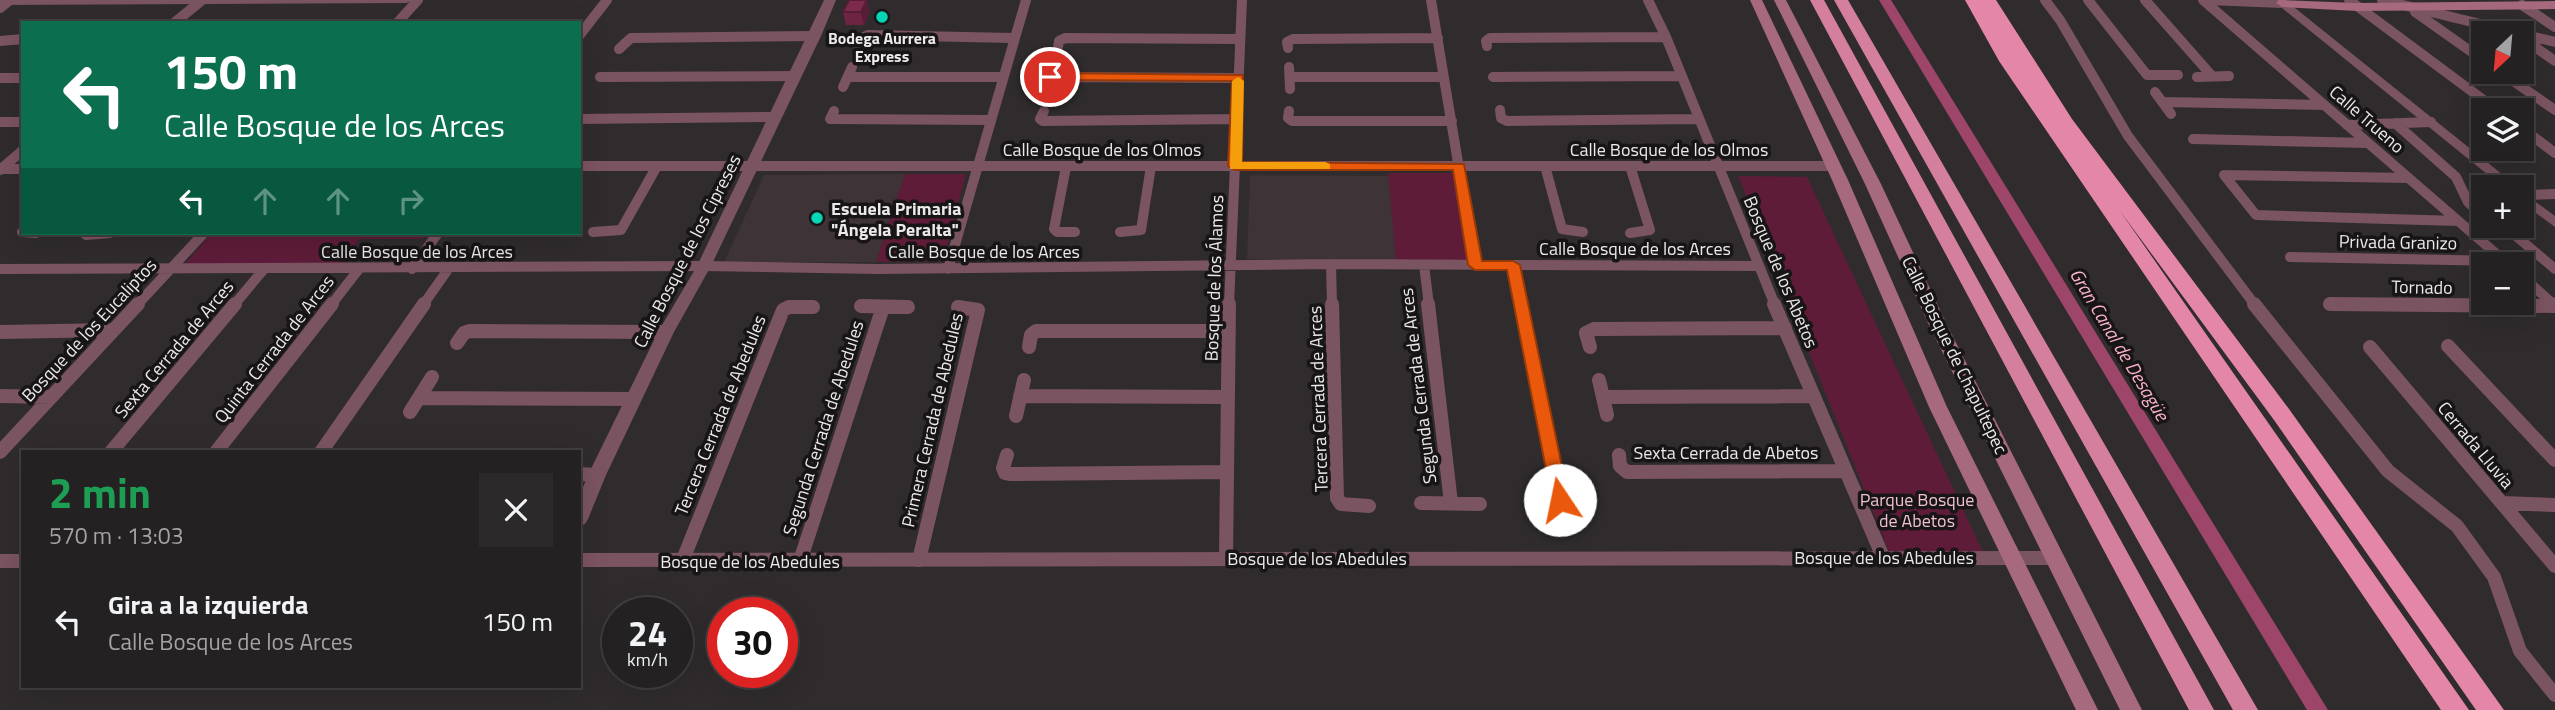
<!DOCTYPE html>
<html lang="es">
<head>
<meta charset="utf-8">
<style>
  body { margin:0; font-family:"Titillium Web",sans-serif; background:#2c292a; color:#f1f3f6; height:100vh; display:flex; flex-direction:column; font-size:26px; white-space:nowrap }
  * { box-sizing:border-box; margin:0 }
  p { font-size:23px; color:#a3a3a5 }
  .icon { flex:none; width:38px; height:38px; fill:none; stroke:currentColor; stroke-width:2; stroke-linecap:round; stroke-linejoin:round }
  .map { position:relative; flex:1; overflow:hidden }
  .sheet { position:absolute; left:21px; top:450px; width:560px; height:238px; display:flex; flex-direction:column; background:#242122; border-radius:0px; box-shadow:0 7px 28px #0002,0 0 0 2px #413e40 }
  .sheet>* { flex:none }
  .top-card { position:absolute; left:21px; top:21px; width:560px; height:214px; border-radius:0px; box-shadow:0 7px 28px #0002,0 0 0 2px #413e40; background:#0b6e4f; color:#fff; overflow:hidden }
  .needle { width:46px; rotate:206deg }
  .fabs { position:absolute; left:2471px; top:21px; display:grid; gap:14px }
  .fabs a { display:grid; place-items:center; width:63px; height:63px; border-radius:0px; background:#242122; box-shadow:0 7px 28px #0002,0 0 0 2px #413e40; font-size:35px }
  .speed { position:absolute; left:602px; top:597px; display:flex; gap:14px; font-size:35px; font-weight:700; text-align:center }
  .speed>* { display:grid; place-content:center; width:91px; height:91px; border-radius:50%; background:#242122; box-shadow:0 7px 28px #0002,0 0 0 2px #413e40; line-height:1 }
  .speed small { font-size:18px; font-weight:400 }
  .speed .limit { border:10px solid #d22; background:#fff; color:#111 }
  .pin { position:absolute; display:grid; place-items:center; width:60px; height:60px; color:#fff; margin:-30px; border:4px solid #fff; border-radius:50%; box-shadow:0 2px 7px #0007 }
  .me { position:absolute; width:77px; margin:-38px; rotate:349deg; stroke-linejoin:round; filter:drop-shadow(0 0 5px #0008) }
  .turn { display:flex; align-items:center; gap:24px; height:147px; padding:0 28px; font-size:32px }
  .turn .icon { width:91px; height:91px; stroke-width:2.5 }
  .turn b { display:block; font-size:49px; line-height:60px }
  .lanes { display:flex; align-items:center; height:66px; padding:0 28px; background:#0003; justify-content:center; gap:35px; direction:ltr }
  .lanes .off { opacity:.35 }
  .round { display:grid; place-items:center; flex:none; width:74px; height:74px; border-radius:0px; background:#2c292a }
  .head { display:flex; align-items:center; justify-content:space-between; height:119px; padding:0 28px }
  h1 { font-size:42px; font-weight:700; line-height:52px; color:#1e9e55 }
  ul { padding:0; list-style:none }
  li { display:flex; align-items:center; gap:21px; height:105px; padding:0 28px }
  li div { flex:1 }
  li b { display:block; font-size:26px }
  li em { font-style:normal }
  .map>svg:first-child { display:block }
  .built { fill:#3e3337 }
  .green { fill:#5e1c39 }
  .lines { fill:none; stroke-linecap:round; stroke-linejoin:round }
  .canal { fill:#9d4669; fill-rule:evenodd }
  .minor-far1 { stroke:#7b5461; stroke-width:10 }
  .minor { stroke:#7b5461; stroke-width:14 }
  .tertiary { fill:#7b5461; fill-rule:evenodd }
  .secondary { fill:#a6697e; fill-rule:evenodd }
  .trunk { fill:#d57f9e; fill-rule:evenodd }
  .motorway { fill:#e486a8; fill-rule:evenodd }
  .wall { fill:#6c2442 }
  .shaded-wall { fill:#581d36 }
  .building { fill:#7d2a4d; stroke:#581d36; stroke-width:2 }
  .route { fill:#ea580c; stroke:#983908; stroke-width:2 }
  .slow { fill:#f59e0b }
  .poi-dot { fill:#04d5b6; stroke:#171516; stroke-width:2.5 }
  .labels { text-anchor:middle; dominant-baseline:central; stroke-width:7; stroke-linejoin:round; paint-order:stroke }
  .far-poi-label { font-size:16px; font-weight:bold; fill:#ece9ea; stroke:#171516 }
  .street-label { font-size:18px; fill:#ece9ea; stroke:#171516 }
  .poi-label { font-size:18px; font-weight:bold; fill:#ece9ea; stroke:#171516; text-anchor:start }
  .park-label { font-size:18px; fill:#f1bfcf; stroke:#171516 }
  .water-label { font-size:19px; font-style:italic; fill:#fbb2cb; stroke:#171516 }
</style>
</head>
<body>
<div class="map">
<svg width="2555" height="710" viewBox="0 0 2555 710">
  <rect width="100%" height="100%" fill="#302c2d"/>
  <!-- built -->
  <path class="built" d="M905 174 876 262H724L764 175Z
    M1250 175 1389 176 1396 260 1247 259Z"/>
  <!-- green -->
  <path class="green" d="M1388 173H1453L1467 261 1396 260Z
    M905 174H966L943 261 876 262Z
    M1738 176 1807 177 1983 552 1889 551Z
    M212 233H427L422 239H360L340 264 184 265Z"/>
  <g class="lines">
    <!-- canal -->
    <path class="canal" d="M1879 0H1891L2328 710H2307Z"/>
    <!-- minor-far1 -->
    <path class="minor-far1" d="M1431 0 1475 265
      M1648 0 1666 37 1775 305
      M2045 0 2060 20 2128 136 2255 305
      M2088 0 2147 75H2178
      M2145 0 2212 76
      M2203 0 2508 264
      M2208 0 2282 3
      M2349 0 2497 110
      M2382 0 2517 33
      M2522 5 2555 27
      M0 8 10 0
      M2415 12 2483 60
      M174 23 201 1
      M397 23 418 0
      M2522 34 2555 42
      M579 36 607 0
      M2522 38 2555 61
      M0 41 23 39
      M1487 46 1486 41 1490 38 1666 37
      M1058 47 1059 41 1065 38 1240 39
      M858 48 862 38 868 35 1013 38
      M1288 48 1287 42 1293 39 1438 38
      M619 49 631 38 815 36
      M1289 67 1290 89
      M2500 72 2555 110
      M600 77 795 76
      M848 77H1003
      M1050 77 1238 78
      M1290 77H1444
      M1493 77 1681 76
      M2197 77 2229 76
      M0 78H23
      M843 87 852 67
      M1048 88 1052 67
      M2155 92 2171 114
      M2162 102 2324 105
      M1500 110 1501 118 1507 121 1698 119
      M834 111 830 119 990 120
      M1044 111 1040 119 1043 121 1237 119
      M1289 111 1288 118 1292 121H1452
      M579 119 774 117
      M0 122H23
      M2395 123 2456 177 2468 202 2483 216
      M2347 125 2431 122
      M2522 128 2555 153
      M2193 139 2368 143
      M579 166H1834
      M1545 166 1562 229 1583 232
      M1630 166 1650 230 1630 233
      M1066 167 1054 229 1057 232H1075
      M0 169H23
      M0 170 23 150
      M2224 175 2256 215 2458 221
      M2224 175 2409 178
      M2522 195 2555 194
      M2499 226 2516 236 2555 269
      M22 232 36 233
      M593 232 621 230 657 166
      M1120 232 1141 230 1151 166
      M86 235 110 233
      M2290 257 2504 261
      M1331 264 1332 305
      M1424 265 1429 305
      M1513 265 1521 305
      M0 269 704 266 878 269 1331 264 1758 266
      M412 269 438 233
      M948 269 1026 0
      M2522 276 2554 305
      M2330 304 2495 305
      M137 305 204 233
      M234 305 264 269
      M331 305 359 269
      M423 305 449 268
      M1229 305 1242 0"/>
    <!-- minor -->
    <path class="minor" d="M1332 304 1337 498 1341 504 1369 506
      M1428 304 1451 503
      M1521 304 1561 500 1559 503 1538 504
      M1774 304 1883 557
      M2254 304 2388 471 2457 526 2494 577 2520 651 2555 695
      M2330 304 2555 306
      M2552 304 2555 306
      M861 306 908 307
      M0 332 112 330
      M457 343 464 333 470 331 666 332
      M2448 346 2555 460
      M1029 347 1031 335 1036 331H1229
      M1590 347 1586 333 1594 329 1785 328
      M2370 347 2555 566
      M1599 380 1607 415
      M0 396 51 397
      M1020 396 1228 397
      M1603 397 1814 396
      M419 398 634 399
      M410 412 432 377
      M1016 416 1024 380
      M0 452 138 304
      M111 452 235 304
      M216 452 332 304
      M321 452 424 304
      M1007 455 1003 468 1005 473 1011 474 1227 472
      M1619 455 1620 466 1627 472 1846 471
      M579 474 597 475
      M1421 503 1480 504
      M2502 503 2555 505
      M1226 558 1229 304
      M919 560 978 310 958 307
      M800 561 883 307
      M682 562 783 310 789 307H813"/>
    <!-- tertiary -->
    <path class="tertiary" d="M0 0H413L407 3 0 5Z
      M824 0H836L821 36 711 266 674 332 606 475 588 519 585 524 579 526V497L588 475 658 332 697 266Z
      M2272 0H2285L2518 187H2503Z
      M2522 192 2555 216V227L2522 203Z
      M2055 551 2061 553 2064 558 2061 563 2055 565 579 567V553Z
      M0 554H23V568H0Z"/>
    <!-- secondary -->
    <path class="secondary" d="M1750 0H1762L1848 180 1947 407 2098 710H2076L1929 407 1832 180Z
      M1774 0H1786L1881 184 1946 323 2142 710H2120L1928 323 1865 184Z
      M2279 0 2357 3 2555 1V9L2357 11 2282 7 2276 3Z"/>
    <!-- trunk -->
    <path class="trunk" d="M1810 0H1824L2214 710H2189Z
      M1834 0H1848L2258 710H2233Z"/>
    <!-- motorway -->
    <path class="motorway" d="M1965 0H1996L2072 119 2289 409 2504 710H2476L2274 420 2120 211 2469 710H2441L1999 61Z"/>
  </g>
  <!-- wall -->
  <path class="wall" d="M843 12H870L864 25H846Z"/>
  <!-- shaded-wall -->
  <path class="shaded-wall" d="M867 0 870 12 864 25 861 12Z"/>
  <!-- building -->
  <path class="building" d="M849 0H867L861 12H843Z"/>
  <!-- route -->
  <path class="route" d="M1050 73 1243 75 1242 162 1464 164 1482 261H1513L1520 265 1569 500 1567 504H1554L1552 500 1507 270H1475L1468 265 1453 170H1235L1228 166 1232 81 1045 80V75Z"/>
  <!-- slow -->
  <path class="slow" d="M1238 77 1244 81 1242 162H1325L1330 164V169H1230L1232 81Z"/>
  <!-- markers -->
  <g class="poi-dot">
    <circle cx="882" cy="17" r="7"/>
    <circle cx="817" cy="218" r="7"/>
  </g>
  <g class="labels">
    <!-- far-poi labels -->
    <g class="far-poi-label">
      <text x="882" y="38">Bodega Aurrera<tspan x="882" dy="18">Express</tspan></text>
    </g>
    <!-- street labels -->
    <g class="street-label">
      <text transform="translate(2367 119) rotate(41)">Calle Trueno</text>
      <text x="1102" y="149">Calle Bosque de los Olmos</text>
      <text x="1669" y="149">Calle Bosque de los Olmos</text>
      <text transform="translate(2398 242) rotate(1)">Privada Granizo</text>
      <text x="1635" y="248">Calle Bosque de los Arces</text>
      <text x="417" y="251">Calle Bosque de los Arces</text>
      <text transform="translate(687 251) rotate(-63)">Calle Bosque de los Cipreses</text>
      <text x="984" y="251">Calle Bosque de los Arces</text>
      <text transform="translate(1781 272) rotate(67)">Bosque de los Abetos</text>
      <text transform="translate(1214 278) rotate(-88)">Bosque de los Álamos</text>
      <text transform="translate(2422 287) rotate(1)">Tornado</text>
      <text transform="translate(89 330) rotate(-47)">Bosque de los Eucaliptos</text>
      <text transform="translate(174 349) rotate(-50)">Sexta Cerrada de Arces</text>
      <text transform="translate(274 349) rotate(-52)">Quinta Cerrada de Arces</text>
      <text transform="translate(1955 355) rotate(64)">Calle Bosque de Chapultepec</text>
      <text transform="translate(1418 386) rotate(-97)">Segunda Cerrada de Arces</text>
      <text transform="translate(1318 399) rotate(-92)">Tercera Cerrada de Arces</text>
      <text transform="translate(720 415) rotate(-68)">Tercera Cerrada de Abedules</text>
      <text transform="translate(932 420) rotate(-77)">Primera Cerrada de Abedules</text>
      <text transform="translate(823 428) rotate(-72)">Segunda Cerrada de Abedules</text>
      <text transform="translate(2476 445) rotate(50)">Cerrada Lluvia</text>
      <text x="1726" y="452">Sexta Cerrada de Abetos</text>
      <text x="1884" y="557">Bosque de los Abedules</text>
      <text x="1317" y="558">Bosque de los Abedules</text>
      <text x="750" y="561">Bosque de los Abedules</text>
    </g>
    <!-- poi labels -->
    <g class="poi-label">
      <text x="831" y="208">Escuela Primaria<tspan x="831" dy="21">"Ángela Peralta"</tspan></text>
    </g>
    <!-- park labels -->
    <g class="park-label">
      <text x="1917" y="499">Parque Bosque<tspan x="1917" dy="21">de Abetos</tspan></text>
    </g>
    <!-- water labels -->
    <g class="water-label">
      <text transform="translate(2120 344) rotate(59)">Gran Canal de Desagüe</text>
    </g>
  </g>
</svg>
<div class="fabs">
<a><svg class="needle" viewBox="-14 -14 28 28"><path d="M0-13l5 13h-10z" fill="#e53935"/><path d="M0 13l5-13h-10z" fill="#a3a3a5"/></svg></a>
<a><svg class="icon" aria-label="layers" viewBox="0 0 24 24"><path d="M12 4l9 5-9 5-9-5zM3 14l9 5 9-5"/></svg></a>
<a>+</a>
<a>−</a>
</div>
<div class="speed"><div>24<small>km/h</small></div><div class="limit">30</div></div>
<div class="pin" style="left:1050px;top:77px;background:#d93025"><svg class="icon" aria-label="arrive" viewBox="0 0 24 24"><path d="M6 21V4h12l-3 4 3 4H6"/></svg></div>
<svg class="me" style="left:1560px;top:500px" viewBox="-20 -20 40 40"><circle r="19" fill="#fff"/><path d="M0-13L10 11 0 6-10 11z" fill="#ea580c"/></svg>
<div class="top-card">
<div class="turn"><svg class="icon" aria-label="left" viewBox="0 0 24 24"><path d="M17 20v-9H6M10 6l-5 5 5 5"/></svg><div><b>150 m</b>Calle Bosque de los Arces</div></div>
<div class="lanes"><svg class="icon" aria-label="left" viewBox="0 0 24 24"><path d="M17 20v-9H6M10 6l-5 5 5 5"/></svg><svg class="icon off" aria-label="ahead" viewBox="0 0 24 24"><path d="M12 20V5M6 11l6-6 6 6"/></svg><svg class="icon off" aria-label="ahead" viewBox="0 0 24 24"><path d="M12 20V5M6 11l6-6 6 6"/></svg><svg class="icon off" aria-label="right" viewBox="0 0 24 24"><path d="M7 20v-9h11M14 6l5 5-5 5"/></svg></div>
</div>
<section class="sheet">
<div class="head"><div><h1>2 min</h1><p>570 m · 13:03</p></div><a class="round"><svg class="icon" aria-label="close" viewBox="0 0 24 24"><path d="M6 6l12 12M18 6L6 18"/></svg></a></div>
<ul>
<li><svg class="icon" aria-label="left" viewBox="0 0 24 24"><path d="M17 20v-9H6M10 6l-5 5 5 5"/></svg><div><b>Gira a la izquierda</b><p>Calle Bosque de los Arces</p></div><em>150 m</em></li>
</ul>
</section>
</div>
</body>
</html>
